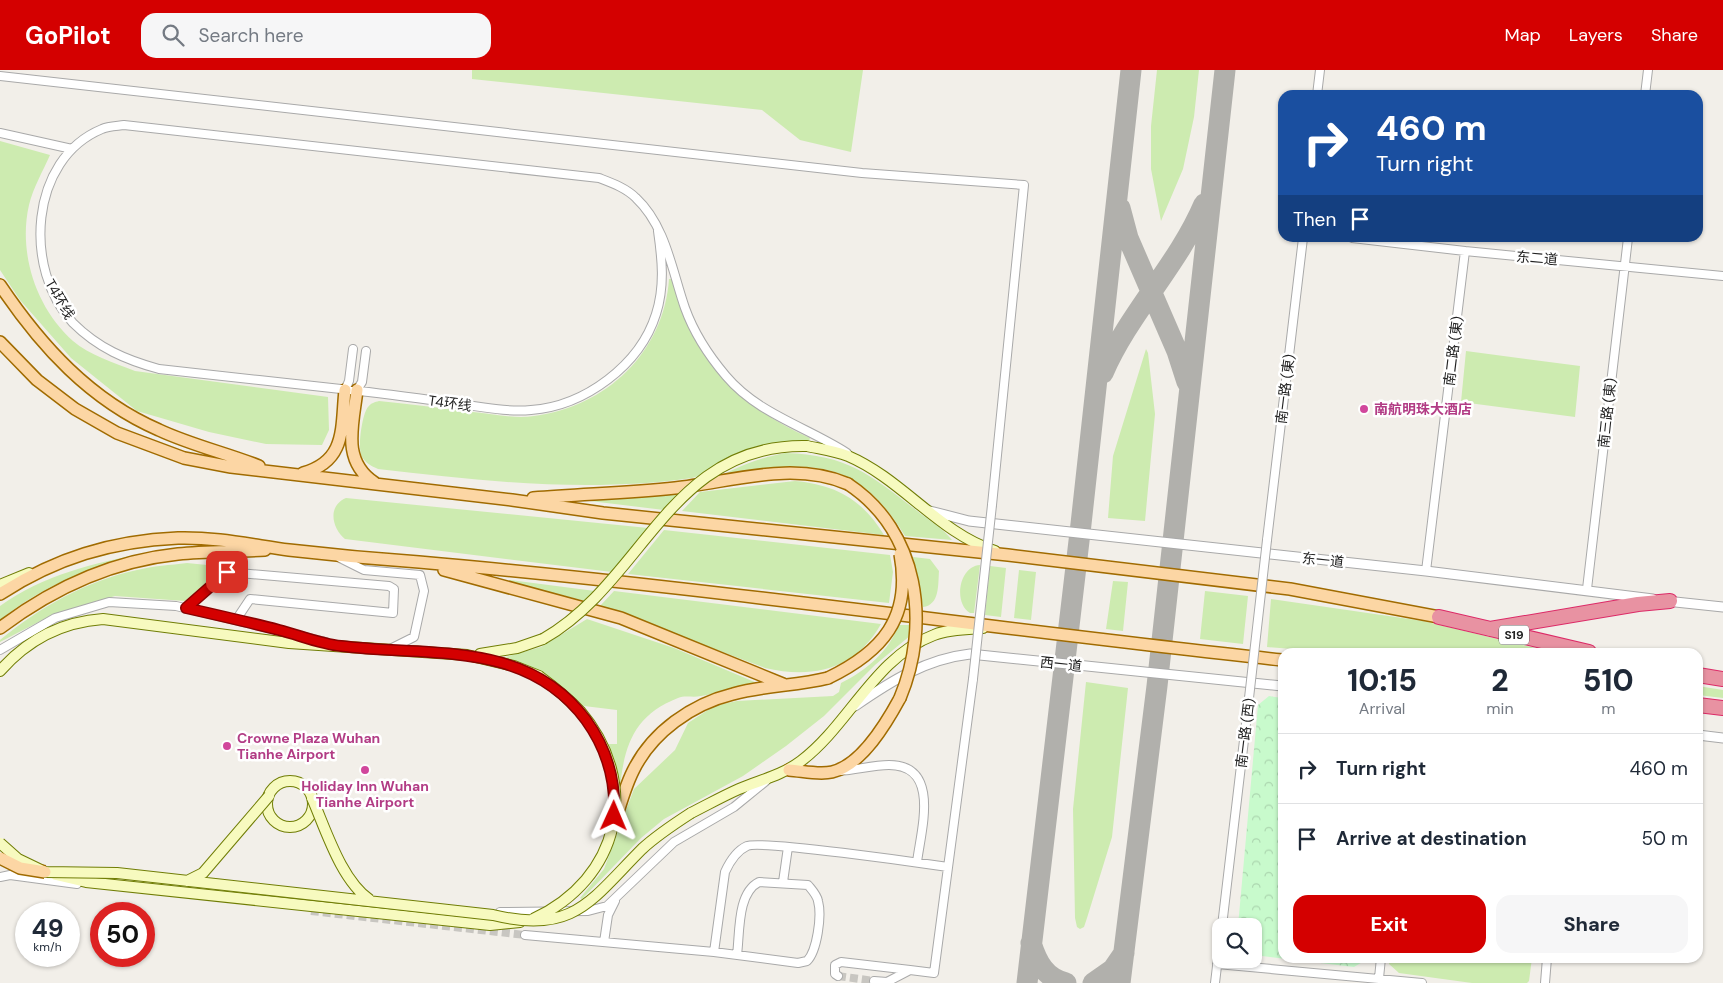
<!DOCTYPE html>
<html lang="en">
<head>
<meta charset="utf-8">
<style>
  body { margin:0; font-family:"DM Sans","Noto Sans SC",sans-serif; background:#f6f6f7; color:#1f2937; height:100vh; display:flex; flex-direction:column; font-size:19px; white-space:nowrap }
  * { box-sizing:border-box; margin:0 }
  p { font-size:16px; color:#747a83 }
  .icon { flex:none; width:28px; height:28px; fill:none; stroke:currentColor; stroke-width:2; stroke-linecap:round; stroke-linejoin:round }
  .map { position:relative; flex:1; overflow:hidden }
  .drawer { position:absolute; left:1278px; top:578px; width:425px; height:315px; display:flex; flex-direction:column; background:#fff; border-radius:15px; box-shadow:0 1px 4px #0004 }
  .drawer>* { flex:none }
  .top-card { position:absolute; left:1278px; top:20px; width:425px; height:152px; border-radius:15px; box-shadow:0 1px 4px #0004; background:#1a4fa0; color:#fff; overflow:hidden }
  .tools { position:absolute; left:1212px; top:848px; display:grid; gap:10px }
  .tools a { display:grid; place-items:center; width:50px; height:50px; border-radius:10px; background:#fff; box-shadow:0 1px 4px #0004; font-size:25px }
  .speed { position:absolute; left:15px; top:832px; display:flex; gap:10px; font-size:25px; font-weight:700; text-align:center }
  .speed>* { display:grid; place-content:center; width:65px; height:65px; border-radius:50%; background:#fff; box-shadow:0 1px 4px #0004; line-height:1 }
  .speed small { font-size:12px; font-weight:400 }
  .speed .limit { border:8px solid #d22; background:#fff; color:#111 }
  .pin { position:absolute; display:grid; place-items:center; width:42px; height:42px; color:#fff; margin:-21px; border-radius:10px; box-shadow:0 2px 8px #0006 }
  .me { position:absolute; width:55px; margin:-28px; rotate:1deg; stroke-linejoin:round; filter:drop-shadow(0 0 4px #0008) }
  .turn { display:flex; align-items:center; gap:18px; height:105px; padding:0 15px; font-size:22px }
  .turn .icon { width:65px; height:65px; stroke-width:2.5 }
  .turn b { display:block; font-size:35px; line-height:42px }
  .then { display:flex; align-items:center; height:48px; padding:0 15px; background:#0003; gap:10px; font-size:19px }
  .eta { display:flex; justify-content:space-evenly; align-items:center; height:85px; text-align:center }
  .eta b { font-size:30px; font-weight:800; line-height:35px }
  .action { display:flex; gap:10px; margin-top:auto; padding:10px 15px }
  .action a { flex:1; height:58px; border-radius:15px; background:#d40000; color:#fff; font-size:20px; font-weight:800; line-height:58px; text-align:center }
  .action a+a { background:#f6f6f7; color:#1f2937 }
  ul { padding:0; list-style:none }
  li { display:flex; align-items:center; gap:15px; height:70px; padding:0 15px; border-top:1px solid #e0e1e3 }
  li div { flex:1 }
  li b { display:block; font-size:19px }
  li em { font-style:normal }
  header { display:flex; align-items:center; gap:30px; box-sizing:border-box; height:70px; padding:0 25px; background:#d40000; color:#fff }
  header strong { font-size:24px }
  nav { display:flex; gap:28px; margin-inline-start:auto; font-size:18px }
  .search { width:350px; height:45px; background:#f6f6f7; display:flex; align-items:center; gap:12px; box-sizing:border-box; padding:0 18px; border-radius:15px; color:#747a83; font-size:19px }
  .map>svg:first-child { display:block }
  .grass { fill:#cdebb0 }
  .park { fill:url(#park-crowns) }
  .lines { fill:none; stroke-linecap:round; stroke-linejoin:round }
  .taxiway { stroke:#b1b0ac; stroke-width:21 }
  .minor-tunnel { stroke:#c8c6c1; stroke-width:8; stroke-dasharray:8 4; stroke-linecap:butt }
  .minor-casing { stroke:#a9a9a9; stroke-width:10 }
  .tertiary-casing { stroke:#a9a9a9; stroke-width:11 }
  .secondary-casing { stroke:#707d05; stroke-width:12 }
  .primary-casing { stroke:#a06b00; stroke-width:14 }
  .motorway-casing { stroke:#dc2a67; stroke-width:16 }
  .minor { stroke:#fff; stroke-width:8 }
  .tertiary { stroke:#fff; stroke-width:9 }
  .secondary { stroke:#f7fabf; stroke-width:10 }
  .primary { stroke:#fcd6a4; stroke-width:11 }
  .motorway { stroke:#e892a2; stroke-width:14 }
  .minor-bridge-casing { stroke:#a9a9a9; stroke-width:10; stroke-linecap:butt }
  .secondary-bridge-casing { stroke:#707d05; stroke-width:12; stroke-linecap:butt }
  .primary-bridge-casing { stroke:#a06b00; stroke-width:14; stroke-linecap:butt }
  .minor-bridge { stroke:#fff; stroke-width:8 }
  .secondary-bridge { stroke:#f7fabf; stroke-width:10 }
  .primary-bridge { stroke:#fcd6a4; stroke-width:11 }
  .route-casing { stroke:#8a0000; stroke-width:12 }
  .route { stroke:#d40000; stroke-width:9 }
  .hotel-dot { fill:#d1479c; stroke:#fff; stroke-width:2 }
  .labels { text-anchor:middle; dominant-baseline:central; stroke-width:5; stroke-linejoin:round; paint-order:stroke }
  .shield { fill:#fff; stroke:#646464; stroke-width:1 }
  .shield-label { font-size:12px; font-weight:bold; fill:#222 }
  .street-label { font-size:14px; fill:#222; stroke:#fff }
  .hotel-label { font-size:14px; font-weight:bold; fill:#b23c85; stroke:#fff; text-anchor:start }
</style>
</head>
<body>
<header>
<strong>GoPilot</strong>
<div class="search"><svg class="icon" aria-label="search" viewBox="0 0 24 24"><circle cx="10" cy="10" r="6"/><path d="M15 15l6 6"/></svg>Search here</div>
<nav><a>Map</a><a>Layers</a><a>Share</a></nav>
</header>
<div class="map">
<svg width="1723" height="913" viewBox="0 0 1723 913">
  <defs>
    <pattern id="park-crowns" width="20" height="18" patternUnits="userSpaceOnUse" patternTransform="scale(1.25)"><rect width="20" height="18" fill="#c8facc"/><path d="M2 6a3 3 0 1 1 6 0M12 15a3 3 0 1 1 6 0" fill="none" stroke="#acd6af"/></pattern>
  </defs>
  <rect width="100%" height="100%" fill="#f2efe9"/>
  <!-- grass -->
  <path class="grass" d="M472 0H863L851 82 800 70 762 40 472 9Z
    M1157 0H1199L1194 47 1183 99 1161 151 1151 99V56Z
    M0 71 50 85C43 101 33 118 29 135 18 183 36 238 73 271 89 285 115 293 135 301L328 327 329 360 322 375 266 374 209 362 137 341 71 288 20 230 0 200Z
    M669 209H672C693 287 736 335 810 368L809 371C778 370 749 376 721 391 712 395 703 406 692 408 587 423 482 411 378 399 371 396 366 393 362 387 357 379 362 344 368 337 371 333 375 332 379 331 410 334 442 338 473 342 493 344 515 349 534 346 606 337 664 282 669 209Z
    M1146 279 1148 283 1155 344 1145 451 1108 448 1113 386Z
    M1466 281 1580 296 1575 347 1461 332Z
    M785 383C848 385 869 404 916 440 928 450 942 457 952 470L905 466C855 383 804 391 719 407 741 395 760 388 785 383Z
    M795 411C836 415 862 429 884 465L682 441 700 422Z
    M679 424 664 440 590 431 591 430Z
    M346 428 648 458 612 502 345 469C332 458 327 436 346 428Z
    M664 460 890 485 893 502 889 533 628 504Z
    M145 483C92 497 43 515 0 550V536C43 505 94 493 145 483Z
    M913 487 930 489 939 501C938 514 940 535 923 537Z
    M187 493 227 497 185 531 115 526 54 544 0 572V570C40 537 86 511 137 500 153 496 170 495 187 493Z
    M980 495 974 543H970C953 533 959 496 980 495Z
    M990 496 1006 498 1001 547 985 545Z
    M1019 500 1036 502 1031 550 1014 548Z
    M510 510 595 521 585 531 510 512Z
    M1113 511 1128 512 1123 561 1106 559Z
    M614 521 881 554C855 600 813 609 765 598L600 536Z
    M1205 521 1248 526 1243 574 1200 569Z
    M1271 529 1423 551 1552 582H1332L1267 577Z
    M587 549 674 578 757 613C737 616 720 623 701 626 693 628 685 625 678 628 634 645 624 676 620 718L607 674H617V640L584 636 565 620 502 588 541 577Z
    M899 555H911V565L875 595 824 646 786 676 743 706 664 749 641 768 582 829 580 828 604 799 634 719 675 680 688 653 714 636 737 631 833 626 839 622 841 613C867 600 888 582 899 555Z
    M1086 612 1128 618 1112 767 1087 848 1084 857 1080 859 1077 857 1075 848 1073 739Z
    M1698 616 1723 620V628L1698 625Z
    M1390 888H1532L1529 911 1527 913H1472L1399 903 1389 894Z"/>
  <!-- park -->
  <path class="park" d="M1269 626 1282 628V888H1369L1354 897 1254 885V856H1238L1258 635Z"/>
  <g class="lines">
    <!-- taxiway -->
    <path class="taxiway" d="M1120 138 1128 168 1177 281 1187 312
      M1103 303C1129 243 1178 195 1204 134
      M1031 873C1037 892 1045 908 1066 913
      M1027 913 1081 454 1131 0
      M1093 913 1113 899 1124 883
      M1120 913 1157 616 1225 0"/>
    <!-- minor-tunnel -->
    <path class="minor-tunnel" d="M311 841 525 865
      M838 906 874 911"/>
    <defs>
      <path id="minor" d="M0 6 862 103 1024 115 992 435
        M1317 25 1320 0
        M1645 25 1648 0
        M0 63 72 79
        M658 161C662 189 665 216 656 244 640 295 585 336 531 340 510 342 488 338 467 335 431 330 395 325 359 321 292 313 226 307 159 299 126 290 98 278 73 253 23 200 29 89 102 59 108 56 117 56 124 55L599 108C612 113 626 118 636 128 666 156 672 201 685 238 694 263 709 286 726 306 758 344 807 357 847 383
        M1352 168 1465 181 1723 206
        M345 320 349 311 353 279
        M357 320 362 312 366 281
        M1267 470 1303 168
        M340 488 364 500 420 505 424 521 414 567 390 579
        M1426 501 1465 181
        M1587 519 1628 168
        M186 539 227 502 389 516 394 519 393 543 250 529 236 550
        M0 580 55 548 109 532 176 536 326 572
        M840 701C856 700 873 695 889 695 941 695 921 760 917 792
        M0 807 10 805 77 814
        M783 812 788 777
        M500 842 588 841 607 836 674 772 734 737 766 711
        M1222 856 1249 628
        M525 865 714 882 798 893 807 891C817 881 822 846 818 831 817 825 812 820 808 815L759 812C737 823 740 862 737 885
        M604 872 608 845 615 831
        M714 882 725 802C730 791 736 781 747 776 761 770 921 793 948 797
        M1217 894 1422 913
        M910 900 934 903 973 609
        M838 906 835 904V895L841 892 910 900 887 912 874 911
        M1379 908 1381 888
        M1215 913 1221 862
        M1545 913 1547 888"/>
      <path id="tertiary" d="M930 441 969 451 1426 501 1653 529
        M1666 531 1723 537
        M855 636C891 611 926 589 970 584L1282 616
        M1698 665 1723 668"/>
      <path id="secondary" d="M807 376C821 379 836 381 848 386 902 409 939 463 995 481
        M0 515 29 503
        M480 584 517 578 543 569
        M0 601C28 569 61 552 103 549L289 573 467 585 514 596 539 606
        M267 734a23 23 0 1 1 46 0a23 23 0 1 1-46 0Z
        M691 743C707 735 723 726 739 719 760 710 781 706 801 691 849 655 875 587 934 565 949 559 967 559 983 558
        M56 805 86 812 490 855 520 852"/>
      <path id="primary" d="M0 215C41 276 90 330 159 360 191 375 226 383 259 396
        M0 272 37 310 75 339 117 363 184 388 231 397 512 430 603 443 1008 485 1290 519 1439 547
        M357 320C353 355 341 391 375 413
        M303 403C347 391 341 357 345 320
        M533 428C580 424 628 423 675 418 731 412 793 390 848 414
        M444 500 621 548 783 614
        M0 524C56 488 111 471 178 468 216 467 252 475 289 480 332 485 375 489 419 492 707 517 994 559 1282 590
        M0 558C53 518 111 491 178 484 207 481 236 482 265 480
        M789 700C803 701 819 705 832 702 862 695 887 652 900 628
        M615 752C620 735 625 717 633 701 652 662 692 634 733 624 765 615 797 616 828 608"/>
      <path id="motorway" d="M1439 547 1589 582
        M1490 559 1638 534 1670 531
        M1698 605 1723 609
        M1698 635 1723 638"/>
    </defs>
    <!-- minor casing -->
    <use href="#minor" class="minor-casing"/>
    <!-- tertiary casing -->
    <use href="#tertiary" class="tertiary-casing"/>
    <!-- secondary casing -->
    <use href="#secondary" class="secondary-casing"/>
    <!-- primary casing -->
    <use href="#primary" class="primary-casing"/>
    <!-- motorway casing -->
    <use href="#motorway" class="motorway-casing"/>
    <!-- minor -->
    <use href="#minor" class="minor"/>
    <!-- tertiary -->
    <use href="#tertiary" class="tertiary"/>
    <!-- secondary -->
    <use href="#secondary" class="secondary"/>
    <!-- primary -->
    <use href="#primary" class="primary"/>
    <!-- motorway -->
    <use href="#motorway" class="motorway"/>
    <defs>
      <path id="minor-bridge" d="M973 609 992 435
        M1249 628 1267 470"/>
      <path id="secondary-bridge" d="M543 569C645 511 669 373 807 376
        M312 728C326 760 341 810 370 830
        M0 773 18 789 45 802 117 803 493 845C574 865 591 830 642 779 657 765 674 754 691 743
        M187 811 203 803 269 726
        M533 849C620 809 642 714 580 641 568 628 554 617 539 606"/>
      <path id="primary-bridge" d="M848 414C919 461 931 554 900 628
        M828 608C882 582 912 548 900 484
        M0 788 20 798 45 802"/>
    </defs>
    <!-- minor-bridge casing -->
    <use href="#minor-bridge" class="minor-bridge-casing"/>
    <!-- secondary-bridge casing -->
    <use href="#secondary-bridge" class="secondary-bridge-casing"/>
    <!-- primary-bridge casing -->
    <use href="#primary-bridge" class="primary-bridge-casing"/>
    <!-- minor-bridge -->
    <use href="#minor-bridge" class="minor-bridge"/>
    <!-- secondary-bridge -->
    <use href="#secondary-bridge" class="secondary-bridge"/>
    <!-- primary-bridge -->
    <use href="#primary-bridge" class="primary-bridge"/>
  </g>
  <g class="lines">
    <defs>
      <path id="route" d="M227 502 186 538C217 545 248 552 279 560 299 565 321 574 341 576 429 587 526 569 586 650 607 679 616 711 614 746"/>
    </defs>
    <!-- route casing -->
    <use href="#route" class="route-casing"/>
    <!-- route -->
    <use href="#route" class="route"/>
  </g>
  <!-- markers -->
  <g class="hotel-dot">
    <circle cx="1364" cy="339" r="5"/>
    <circle cx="227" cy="676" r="5"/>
    <circle cx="365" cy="700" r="5"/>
  </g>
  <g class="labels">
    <!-- shield labels -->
    <rect class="shield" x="1499" y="555.5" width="30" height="19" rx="4"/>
    <g class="shield-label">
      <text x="1514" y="565">S19</text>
    </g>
    <!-- street labels -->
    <g class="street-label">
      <text transform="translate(1537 188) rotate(5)">东二道</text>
      <text transform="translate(60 229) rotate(60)">T4环线</text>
      <text transform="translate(1453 281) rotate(-83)">南二路 (東)</text>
      <text transform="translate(1285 319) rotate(-83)">南一路 (東)</text>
      <text transform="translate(450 333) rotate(8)">T4环线</text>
      <text transform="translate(1607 343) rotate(-84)">南三路 (東)</text>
      <text transform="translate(1323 490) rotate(6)">东一道</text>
      <text transform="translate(1061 594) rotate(6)">西一道</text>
      <text transform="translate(1245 663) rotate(-83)">南一路 (西)</text>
    </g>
    <!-- hotel labels -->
    <g class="hotel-label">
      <text x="1374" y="339">南航明珠大酒店</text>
      <text x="237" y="668">Crowne Plaza Wuhan<tspan x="237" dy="16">Tianhe Airport</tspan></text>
      <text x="365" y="716" text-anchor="middle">Holiday Inn Wuhan<tspan x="365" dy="16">Tianhe Airport</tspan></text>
    </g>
  </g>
</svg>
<div class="tools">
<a><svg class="icon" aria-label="search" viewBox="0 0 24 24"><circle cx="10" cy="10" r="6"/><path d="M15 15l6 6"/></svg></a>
</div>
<div class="speed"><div>49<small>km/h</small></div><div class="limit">50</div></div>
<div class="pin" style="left:227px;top:502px;background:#d93025"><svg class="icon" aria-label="arrive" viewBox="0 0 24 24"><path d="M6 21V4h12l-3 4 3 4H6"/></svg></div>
<svg class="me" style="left:614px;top:746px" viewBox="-20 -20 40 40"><path d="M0-17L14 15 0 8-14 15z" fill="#d40000" stroke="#fff" stroke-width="4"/></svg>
<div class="top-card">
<div class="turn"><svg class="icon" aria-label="right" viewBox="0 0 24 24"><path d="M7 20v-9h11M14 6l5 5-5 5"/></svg><div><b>460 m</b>Turn right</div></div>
<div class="then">Then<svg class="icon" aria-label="arrive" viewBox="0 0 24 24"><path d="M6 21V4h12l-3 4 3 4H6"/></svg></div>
</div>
<section class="drawer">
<div class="eta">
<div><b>10:15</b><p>Arrival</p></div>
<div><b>2</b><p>min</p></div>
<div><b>510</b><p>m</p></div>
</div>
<ul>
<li><svg class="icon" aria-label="right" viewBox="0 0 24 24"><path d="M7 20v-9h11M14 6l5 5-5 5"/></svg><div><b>Turn right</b></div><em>460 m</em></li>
<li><svg class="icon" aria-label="arrive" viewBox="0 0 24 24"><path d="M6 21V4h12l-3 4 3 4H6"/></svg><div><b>Arrive at destination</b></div><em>50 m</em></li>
</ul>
<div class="action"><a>Exit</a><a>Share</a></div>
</section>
</div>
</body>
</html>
